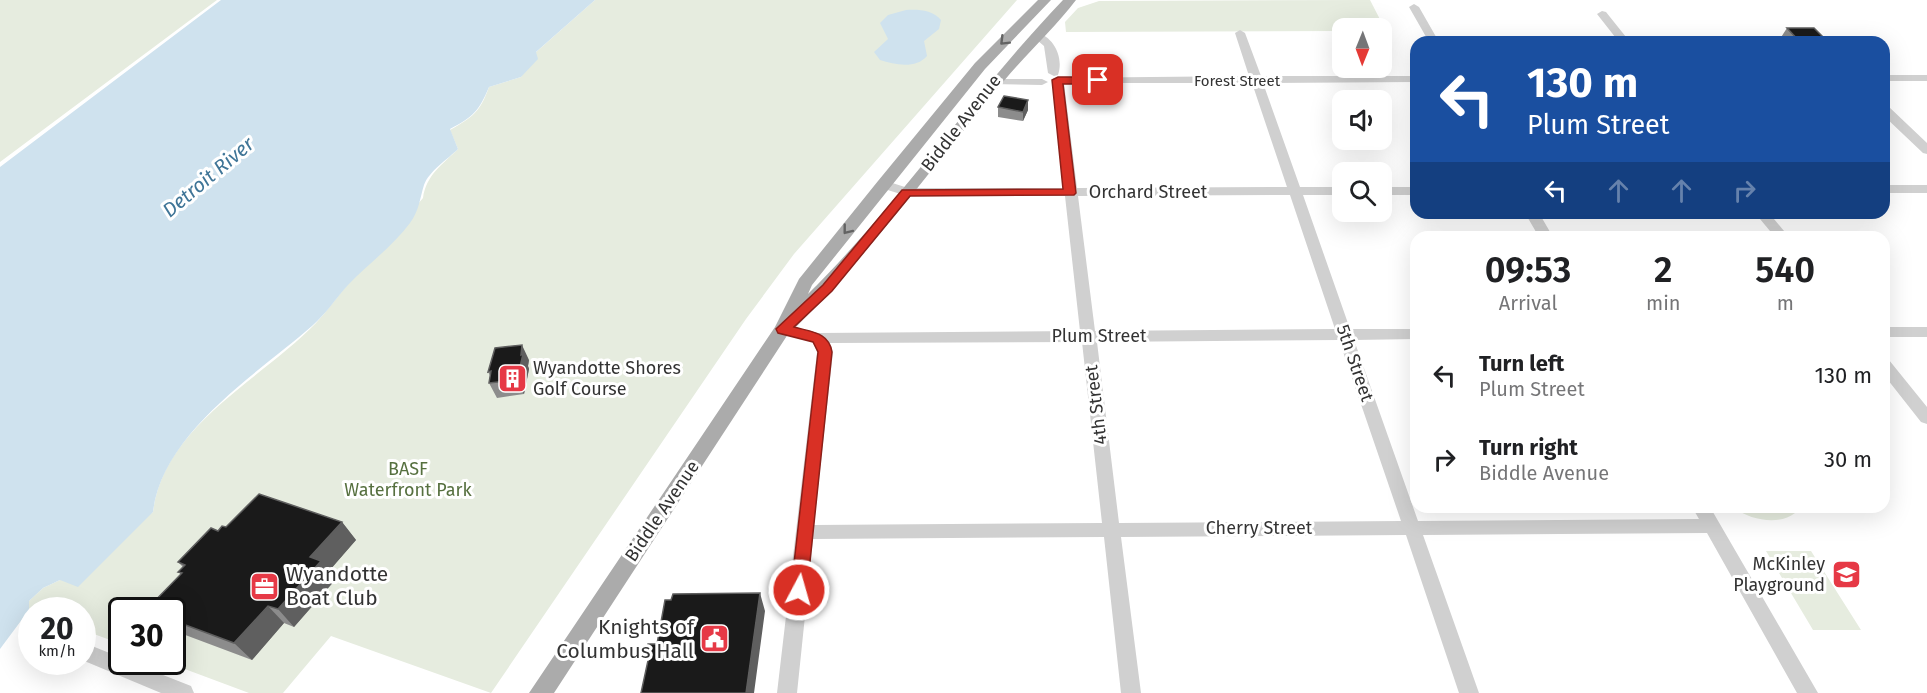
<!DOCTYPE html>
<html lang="en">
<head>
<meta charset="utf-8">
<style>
  body { margin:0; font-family:"Fira Sans",sans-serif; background:#f6f6f6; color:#202124; height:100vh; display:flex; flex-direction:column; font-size:22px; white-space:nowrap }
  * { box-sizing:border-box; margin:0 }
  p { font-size:20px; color:#757577 }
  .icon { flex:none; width:33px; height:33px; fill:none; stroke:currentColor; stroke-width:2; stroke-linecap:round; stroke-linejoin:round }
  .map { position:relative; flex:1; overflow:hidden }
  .details { position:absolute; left:1410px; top:231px; width:480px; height:282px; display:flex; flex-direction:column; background:#fff; border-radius:18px; box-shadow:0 6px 24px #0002 }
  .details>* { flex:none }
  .banner { position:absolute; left:1410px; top:36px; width:480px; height:183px; border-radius:18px; box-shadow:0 6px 24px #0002; background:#1a4fa0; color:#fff; overflow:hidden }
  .needle { width:39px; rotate:181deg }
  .controls { position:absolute; left:1332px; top:18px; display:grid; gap:12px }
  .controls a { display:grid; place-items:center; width:60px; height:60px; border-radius:12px; background:#fff; box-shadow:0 6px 24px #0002; font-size:30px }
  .speed { position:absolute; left:18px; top:597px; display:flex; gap:12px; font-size:30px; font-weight:700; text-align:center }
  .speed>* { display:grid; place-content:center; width:78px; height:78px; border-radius:50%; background:#fff; box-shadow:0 6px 24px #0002; line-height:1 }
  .speed small { font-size:15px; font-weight:400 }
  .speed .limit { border:3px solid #111; border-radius:9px; background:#fff; color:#111 }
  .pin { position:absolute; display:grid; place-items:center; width:51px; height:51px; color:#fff; margin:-26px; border-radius:12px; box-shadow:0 3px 9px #0006 }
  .me { position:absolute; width:66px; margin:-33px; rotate:6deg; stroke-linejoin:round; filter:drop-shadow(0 0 4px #0008) }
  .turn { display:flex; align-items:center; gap:21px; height:126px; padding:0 18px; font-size:27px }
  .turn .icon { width:78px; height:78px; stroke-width:2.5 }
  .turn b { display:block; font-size:42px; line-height:51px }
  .lanes { display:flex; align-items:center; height:57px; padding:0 18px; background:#0003; justify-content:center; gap:30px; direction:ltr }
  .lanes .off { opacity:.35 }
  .eta { display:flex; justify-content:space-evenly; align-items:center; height:102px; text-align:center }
  .eta b { font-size:36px; font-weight:600; line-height:42px }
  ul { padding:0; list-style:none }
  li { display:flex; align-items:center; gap:18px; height:84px; padding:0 18px }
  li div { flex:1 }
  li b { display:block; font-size:22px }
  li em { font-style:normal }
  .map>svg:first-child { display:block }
  .green { fill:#e6ecdf }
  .water { fill:#cfe2ee }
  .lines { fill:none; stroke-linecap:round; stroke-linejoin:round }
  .minor { fill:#d0d0d0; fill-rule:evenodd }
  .major { fill:#ababab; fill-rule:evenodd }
  .wall { fill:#8c8c8c }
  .shaded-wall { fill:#5f5f5f }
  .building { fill:#1a1a1a; stroke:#5f5f5f; stroke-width:1.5 }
  .oneway { stroke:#636363 }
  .route { fill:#d93025; stroke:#8d1f18; stroke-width:1.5 }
  .labels { text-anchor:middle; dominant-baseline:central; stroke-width:6; stroke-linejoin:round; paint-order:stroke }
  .far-street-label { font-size:15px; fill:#333; stroke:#fff }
  .street-label { font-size:18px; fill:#333; stroke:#fff }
  .poi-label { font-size:18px; fill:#333; stroke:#fff; text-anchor:start }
  .park-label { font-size:18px; fill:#56703f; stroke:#fff }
  .water-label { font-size:20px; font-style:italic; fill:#3f7597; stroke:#fff }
  .near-poi-label { font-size:21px; fill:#333; stroke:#fff; text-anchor:start }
</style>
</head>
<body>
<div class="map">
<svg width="1927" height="693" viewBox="0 0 1927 693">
  <rect width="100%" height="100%" fill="#fff"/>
  <!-- green -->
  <path class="green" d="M0 0H217L0 162Z
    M595 0H1017L794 254 746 319 491 693 331 636 283 693H249L166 662H172V610H122L121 644 83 630 82 610H29V601L43 588 60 580 153 512C163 426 261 380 316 323 327 311 337 297 348 284 373 256 398 227 423 198 426 175 443 164 458 149L450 130C473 117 480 112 489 87L521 77 535 53Z
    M1370 0 1386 31H1382V28H1342V31L1066 32 1065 22 1078 8 1099 1Z
    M1733 507H1795V513C1779 526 1749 520 1733 507Z
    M1766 551H1811L1861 630H1813Z"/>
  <!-- water -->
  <path class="water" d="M221 0H595L536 52 538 59 521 77 489 87C479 111 473 117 450 129L458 149C448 159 429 171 424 185 420 198 419 211 410 223 393 246 368 264 348 285 336 298 326 314 312 326 257 374 162 433 153 512L78 587 60 580 43 588 29 601V610L0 649V167Z
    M906 10C918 9 933 10 941 20L939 29 924 41 927 56C916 69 895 65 880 60L874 52 888 39 880 23 888 15Z"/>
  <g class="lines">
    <!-- minor -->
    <path class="minor" d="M1414 4 1419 7 1439 42H1429L1409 7Z
      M1602 11 1606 12 1630 42H1619L1597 14Z
      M1240 30 1245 33 1261 76H1416V82L1263 83 1300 187H1342V195H1303L1350 329H1416V339L1354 340 1418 521 1699 519 1692 507H1710L1818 693H1797L1707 533 1423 535 1479 693H1459L1406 535 1121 537 1141 693H1121L1104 537 813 539 797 693H777L817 352 813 342 778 333 776 329 778 325 783 324 818 333 1080 331 1065 196H907L878 187 877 184 883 180 908 188H1064L1052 80 1054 78 1249 76 1235 33ZM1064 83H1252L1287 187 1077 188ZM1290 195 1335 329 1095 331 1078 196ZM1339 340 1401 521 1119 523 1097 342ZM1082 342 1102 523 814 525 833 352 830 343Z
      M1036 32C1054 37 1064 57 1058 75L1054 76 1048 73 1044 46 1031 35Z
      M1884 75H1927V81H1884Z
      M994 79H1042L1048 82 1042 85 990 84 988 82Z
      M1884 105 1888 106 1927 143V154L1923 153 1884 116Z
      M1884 185H1927V193H1884Z
      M1382 187H1416V195H1382Z
      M1525 213H1539L1553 237H1539Z
      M1755 213H1769L1789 237H1775Z
      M1884 327H1927V337H1884Z
      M1884 358 1889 360 1927 407V424L1921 422 1884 375Z
      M82 642 122 658V662H130L191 686 194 693H161L82 660Z"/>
    <!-- major -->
    <path class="major" d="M1038 0H1051L985 69 812 285 808 294C900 203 973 94 1063 0H1076C1054 29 1026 54 1003 82 935 164 872 250 797 326L792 328 554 693H529L775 327 799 279 878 181 975 63Z"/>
  </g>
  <!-- wall -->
  <path class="wall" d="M1787 28 1828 42H1778Z
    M998 107 1028 110 1023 121 998 117Z
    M529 360 528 366 529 369 524 394 497 398 489 383 491 377 488 372Z
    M342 522 356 540 329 571 336 579 294 627 284 623 252 660 172 630V610H146L181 574 178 572 183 567 178 562 218 531 226 527Z"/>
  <!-- shaded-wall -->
  <path class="shaded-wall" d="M1028 100V110L1023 121V112Z
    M522 345 529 360 528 366 529 369 524 394 517 380Z
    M342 522 356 540 329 571 336 579 294 627 278 609 310 557Z
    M760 593 765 611 754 693H746Z
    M268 606 284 623 252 660 234 643Z"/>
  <!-- building -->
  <path class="building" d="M1787 28H1814L1828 42H1800Z
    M1004 96 1028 100 1023 112 998 107Z
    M522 345 521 355 523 354 517 380 489 383 491 371 488 372 495 348Z
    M259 494 342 522 310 557 321 561 278 609 268 606 234 643 172 620V610H146L182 573 178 572 185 565 178 562 211 528 218 531 222 526 226 527Z
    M760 593 746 693H641L649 656H645L648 644H657L665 600H671L673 594Z"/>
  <!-- one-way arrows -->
  <defs><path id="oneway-chevron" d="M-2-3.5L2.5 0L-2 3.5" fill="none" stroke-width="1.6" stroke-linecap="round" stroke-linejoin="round" transform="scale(1.5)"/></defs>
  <g class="oneway">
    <use href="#oneway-chevron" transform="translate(1004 41) rotate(135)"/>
    <use href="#oneway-chevron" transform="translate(847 230) rotate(128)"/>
  </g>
  <!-- route -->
  <path class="route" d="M1058 77H1098L1104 80 1098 84H1063L1076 193 1074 195 910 196 832 291 794 327C811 332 829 332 832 352L807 590 805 595 799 598 793 595 791 590 818 352 813 342 778 333 776 329 823 285 902 190 1063 189 1052 80Z"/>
  <!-- icons -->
  <defs>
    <symbol id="building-square" viewBox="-11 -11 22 22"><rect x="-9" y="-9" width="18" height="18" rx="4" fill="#e63946" stroke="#fff"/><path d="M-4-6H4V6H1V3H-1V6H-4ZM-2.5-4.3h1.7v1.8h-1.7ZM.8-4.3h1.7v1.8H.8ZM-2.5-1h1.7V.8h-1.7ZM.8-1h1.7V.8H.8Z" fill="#fff"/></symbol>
    <symbol id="school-square" viewBox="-11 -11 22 22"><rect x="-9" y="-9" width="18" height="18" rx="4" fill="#e63946" stroke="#fff"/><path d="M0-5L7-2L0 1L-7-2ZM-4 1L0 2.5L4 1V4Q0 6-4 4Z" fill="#fff"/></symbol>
    <symbol id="office-square" viewBox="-11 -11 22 22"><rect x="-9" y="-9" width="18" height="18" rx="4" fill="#e63946" stroke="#fff"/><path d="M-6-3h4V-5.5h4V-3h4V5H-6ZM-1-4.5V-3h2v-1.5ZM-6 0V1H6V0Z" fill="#fff"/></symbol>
    <symbol id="civic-square" viewBox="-11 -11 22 22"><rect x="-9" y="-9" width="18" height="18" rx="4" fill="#e63946" stroke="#fff"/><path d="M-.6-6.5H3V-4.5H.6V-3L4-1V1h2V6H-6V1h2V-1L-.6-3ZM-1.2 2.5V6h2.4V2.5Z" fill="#fff"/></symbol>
  </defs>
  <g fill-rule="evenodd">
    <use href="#building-square" x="496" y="362" width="33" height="33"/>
    <use href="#school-square" x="1830" y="558" width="33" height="33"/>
    <use href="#office-square" x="248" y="570" width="33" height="33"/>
    <use href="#civic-square" x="698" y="622" width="33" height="33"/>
  </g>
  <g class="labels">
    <!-- far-street labels -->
    <g class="far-street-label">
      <text x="1237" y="81">Forest Street</text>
    </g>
    <!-- street labels -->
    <g class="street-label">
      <text transform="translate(961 123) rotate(-52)">Biddle Avenue</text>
      <text x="1148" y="192">Orchard Street</text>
      <text x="1099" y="336">Plum Street</text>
      <text transform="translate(1355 363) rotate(71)">5th Street</text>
      <text transform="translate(1096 405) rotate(-97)">4th Street</text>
      <text transform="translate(662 511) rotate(-56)">Biddle Avenue</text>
      <text x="1259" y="528">Cherry Street</text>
    </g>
    <!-- poi labels -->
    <g class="poi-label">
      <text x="533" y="368">Wyandotte Shores<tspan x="533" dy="21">Golf Course</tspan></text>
      <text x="1825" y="564" text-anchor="end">McKinley<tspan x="1825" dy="21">Playground</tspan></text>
    </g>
    <!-- park labels -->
    <g class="park-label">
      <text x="408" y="469">BASF<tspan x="408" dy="21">Waterfront Park</tspan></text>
    </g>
    <!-- water labels -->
    <g class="water-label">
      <text transform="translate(208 177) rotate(-40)">Detroit River</text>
    </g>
    <!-- near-poi labels -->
    <g class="near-poi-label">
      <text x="286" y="574">Wyandotte<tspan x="286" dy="24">Boat Club</tspan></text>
      <text x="694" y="627" text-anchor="end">Knights of<tspan x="694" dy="24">Columbus Hall</tspan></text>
    </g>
  </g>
</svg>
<div class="controls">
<a><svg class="needle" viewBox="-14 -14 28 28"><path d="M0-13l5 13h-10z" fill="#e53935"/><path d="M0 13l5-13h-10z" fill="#757577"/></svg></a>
<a><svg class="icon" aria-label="sound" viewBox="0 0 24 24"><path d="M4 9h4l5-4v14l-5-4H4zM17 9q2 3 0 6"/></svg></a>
<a><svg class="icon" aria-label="search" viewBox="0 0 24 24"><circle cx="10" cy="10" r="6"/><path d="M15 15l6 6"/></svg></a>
</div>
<div class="speed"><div>20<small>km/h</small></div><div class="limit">30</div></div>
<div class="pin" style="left:1098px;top:80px;background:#d93025"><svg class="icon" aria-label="arrive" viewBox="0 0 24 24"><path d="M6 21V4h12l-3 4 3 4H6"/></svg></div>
<svg class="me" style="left:799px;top:590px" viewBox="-20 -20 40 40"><circle r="17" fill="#d93025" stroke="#fff" stroke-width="3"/><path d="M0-11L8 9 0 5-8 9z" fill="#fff"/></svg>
<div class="banner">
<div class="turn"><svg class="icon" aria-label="left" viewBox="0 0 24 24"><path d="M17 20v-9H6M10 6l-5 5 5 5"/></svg><div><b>130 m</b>Plum Street</div></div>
<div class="lanes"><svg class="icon" aria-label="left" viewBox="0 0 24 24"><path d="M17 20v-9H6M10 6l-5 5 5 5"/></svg><svg class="icon off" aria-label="ahead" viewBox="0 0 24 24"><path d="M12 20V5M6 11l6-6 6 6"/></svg><svg class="icon off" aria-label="ahead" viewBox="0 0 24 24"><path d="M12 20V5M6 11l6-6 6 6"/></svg><svg class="icon off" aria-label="right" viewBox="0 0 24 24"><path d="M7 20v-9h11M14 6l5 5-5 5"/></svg></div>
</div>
<section class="details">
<div class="eta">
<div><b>09:53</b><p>Arrival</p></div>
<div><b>2</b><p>min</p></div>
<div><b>540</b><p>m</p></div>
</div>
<ul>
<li><svg class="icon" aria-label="left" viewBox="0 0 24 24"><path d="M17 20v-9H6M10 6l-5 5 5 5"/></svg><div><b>Turn left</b><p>Plum Street</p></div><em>130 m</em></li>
<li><svg class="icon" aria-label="right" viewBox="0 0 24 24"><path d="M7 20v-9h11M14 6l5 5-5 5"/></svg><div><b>Turn right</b><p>Biddle Avenue</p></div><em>30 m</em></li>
</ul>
</section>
</div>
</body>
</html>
